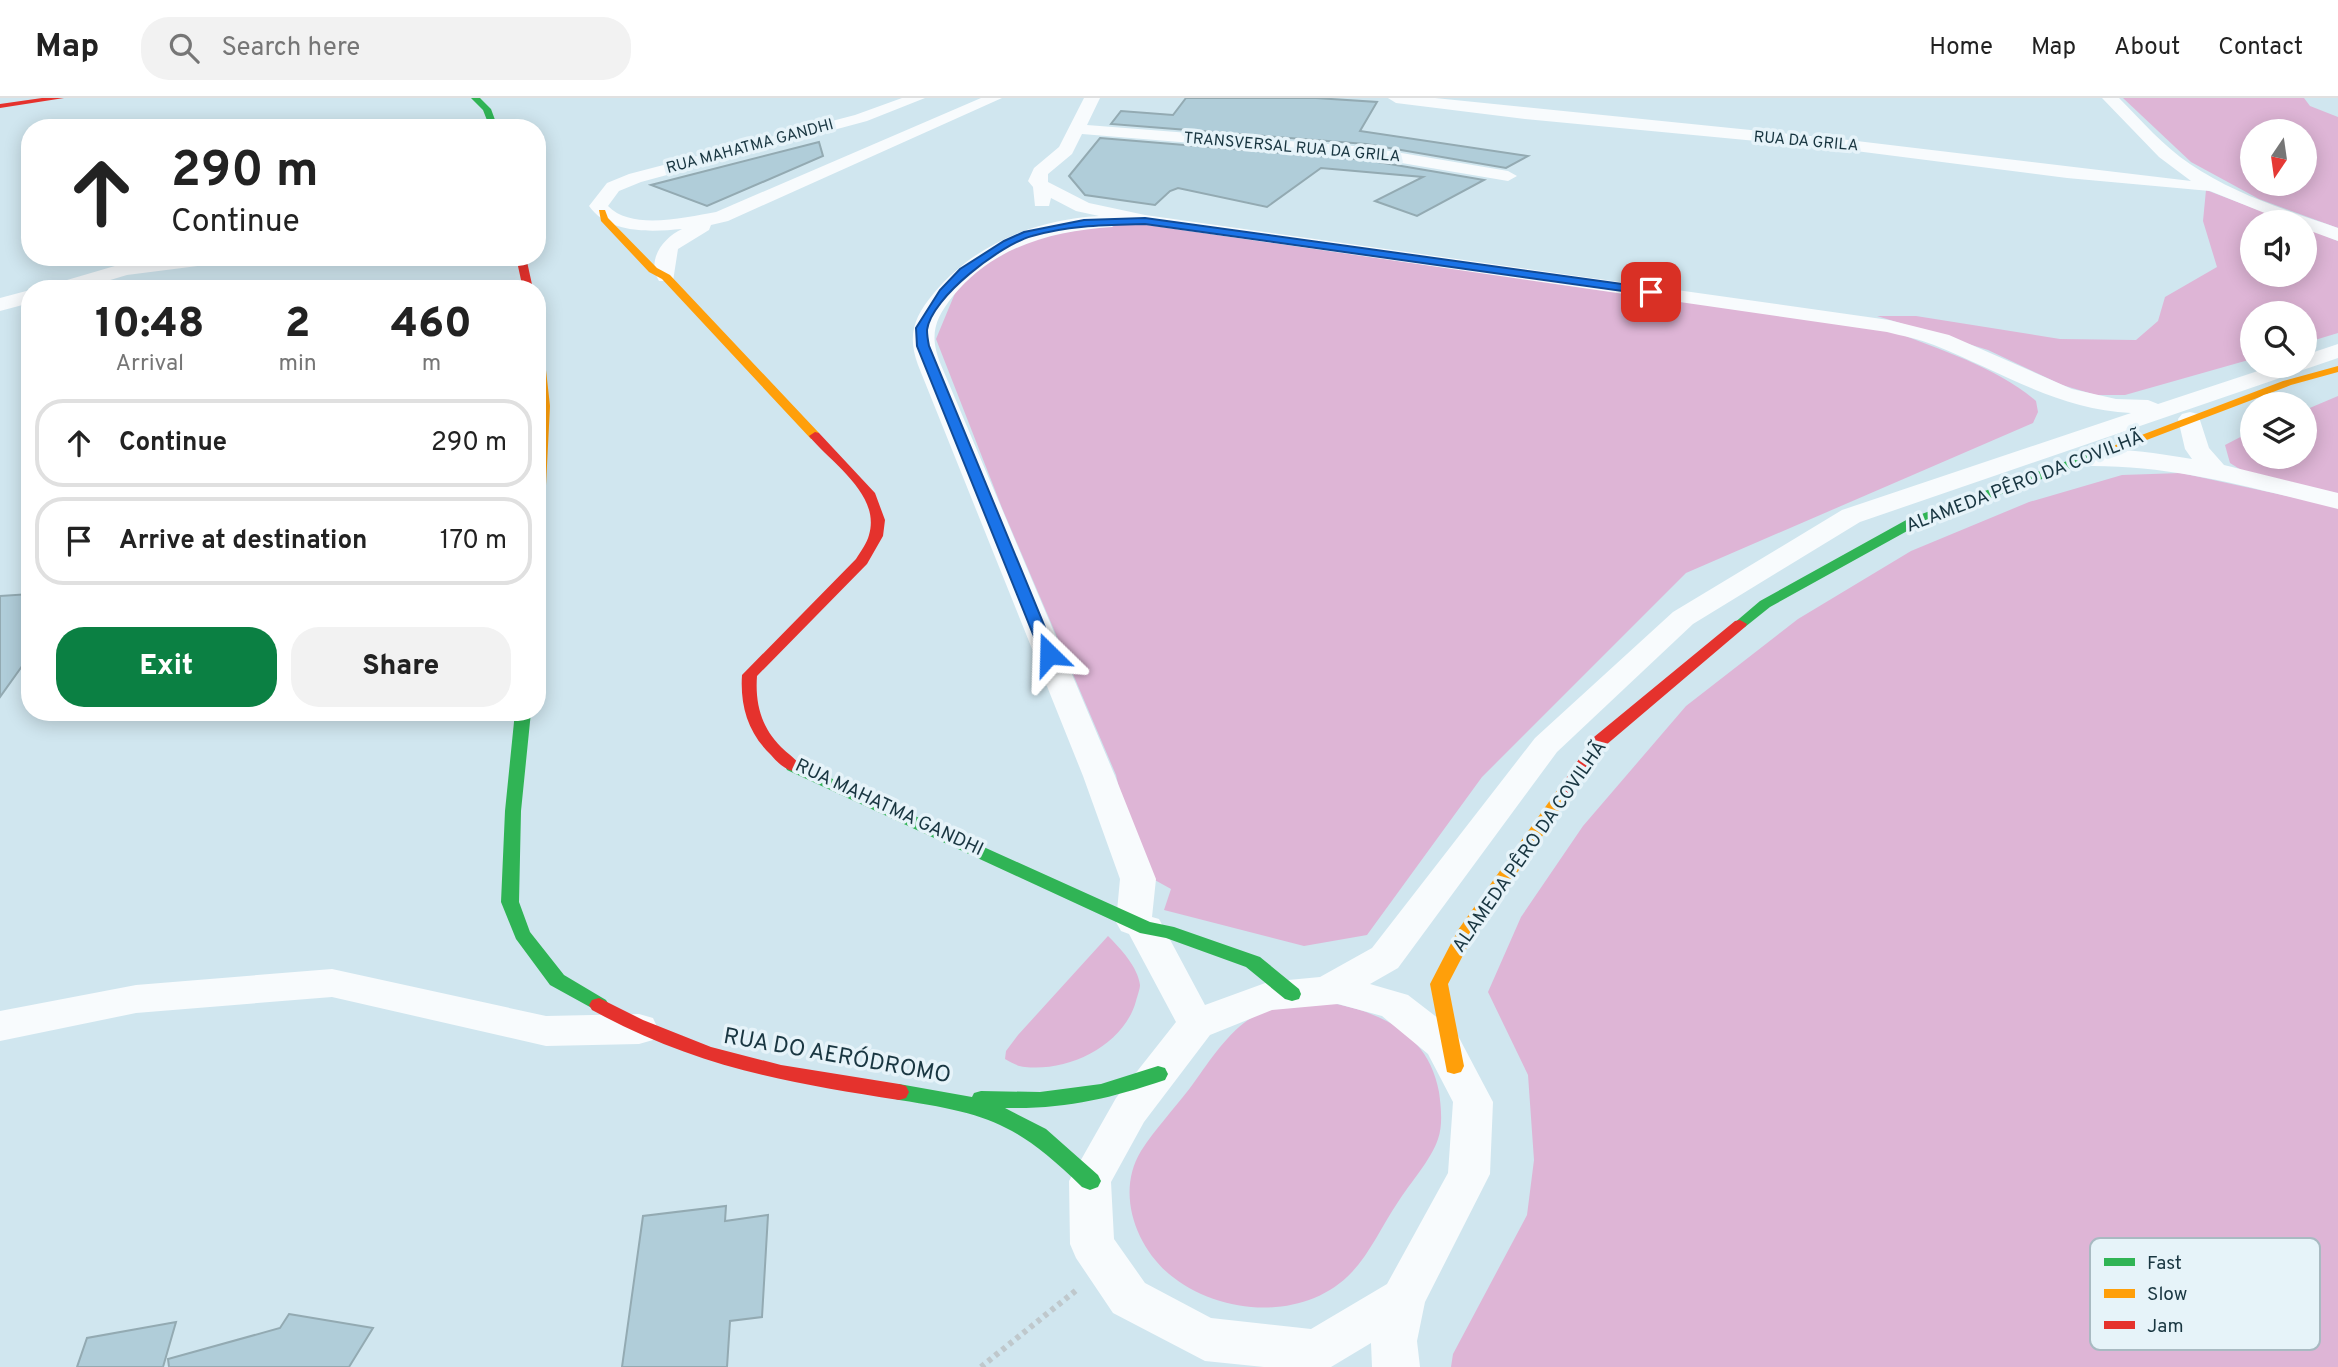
<!DOCTYPE html>
<html lang="en">
<head>
<meta charset="utf-8">
<style>
  body { margin:0; font-family:Overpass,sans-serif; background:#f2f2f2; color:#222; height:100vh; display:flex; flex-direction:column; font-size:26px; white-space:nowrap }
  * { box-sizing:border-box; margin:0 }
  p { font-size:23px; color:#767676 }
  .icon { flex:none; width:38px; height:38px; fill:none; stroke:currentColor; stroke-width:2; stroke-linecap:round; stroke-linejoin:round }
  .map { position:relative; flex:1; overflow:hidden }
  .sheet { position:absolute; left:21px; top:182px; width:525px; height:441px; display:flex; flex-direction:column; background:#fff; border-radius:28px; box-shadow:0 4px 18px #0003 }
  .sheet>* { flex:none }
  .hud { position:absolute; left:21px; top:21px; width:525px; height:147px; border-radius:28px; box-shadow:0 4px 18px #0003; background:#fff; color:#222; overflow:hidden }
  .needle { width:46px; rotate:193deg }
  .controls { position:absolute; left:2240px; top:21px; display:grid; gap:14px }
  .controls a { display:grid; place-items:center; width:77px; height:77px; border-radius:50%; background:#fff; box-shadow:0 4px 18px #0003; font-size:35px }
  .pin { position:absolute; display:grid; place-items:center; width:60px; height:60px; color:#fff; margin:-30px; border-radius:14px; box-shadow:0 4px 10px #0006 }
  .me { position:absolute; width:77px; margin:-38px; rotate:338deg; stroke-linejoin:round; filter:drop-shadow(0 0 5px #0008) }
  .turn { display:flex; align-items:center; gap:24px; height:147px; padding:0 35px; font-size:32px }
  .turn .icon { width:91px; height:91px; stroke-width:2.5 }
  .turn b { display:block; font-size:49px; line-height:60px }
  .eta { display:flex; justify-content:space-evenly; align-items:center; height:119px; text-align:center }
  .eta b { font-size:42px; font-weight:800; line-height:49px }
  .button { display:flex; gap:14px; margin-top:auto; padding:14px 35px }
  .button a { flex:1; height:80px; border-radius:28px; background:#0b8043; color:#fff; font-size:28px; font-weight:800; line-height:80px; text-align:center }
  .button a+a { background:#f2f2f2; color:#222 }
  ul { padding:0; list-style:none }
  li { display:flex; align-items:center; gap:21px; height:88px; margin:0 14px 10px; padding:0 21px; border:4px solid #e0e0e0; border-radius:28px }
  li div { flex:1 }
  li b { display:block; font-size:26px }
  li em { font-style:normal }
  header { display:flex; align-items:center; gap:42px; box-sizing:border-box; height:98px; padding:0 35px; background:#fff; border-bottom:2px solid #e0e0e0 }
  header strong { font-size:33px }
  nav { display:flex; gap:38px; margin-inline-start:auto; font-size:24px }
  .search { width:490px; height:63px; background:#f2f2f2; display:flex; align-items:center; gap:18px; box-sizing:border-box; padding:0 24px; border-radius:28px; color:#767676; font-size:26px }
  .map>svg:first-child { display:block }
  .green { fill:#deb5d6; fill-rule:evenodd }
  .building { fill:#b0cdd9; stroke:#93aab2; stroke-width:2 }
  .lines { fill:none; stroke-linecap:round; stroke-linejoin:round }
  .path { stroke:#bfc8cc; stroke-width:6; stroke-dasharray:4.5 4.5; stroke-linecap:butt }
  .street { fill:#f8fbfd; fill-rule:evenodd }
  .fast { fill:#30b455; fill-rule:evenodd }
  .slow { fill:#ff9f0a; fill-rule:evenodd }
  .jam { fill:#e5322d; fill-rule:evenodd }
  .route { fill:#1a73e8; stroke:#114b97; stroke-width:2 }
  .labels { text-anchor:middle; dominant-baseline:central; stroke-width:7; stroke-linejoin:round; paint-order:stroke }
  .far-street-label { font-size:16px; fill:#193641; stroke:#e6f3f9 }
  .street-label { font-size:19px; fill:#193641; stroke:#e6f3f9 }
  .near-street-label { font-size:23px; fill:#193641; stroke:#e6f3f9 }
  .key { fill:#e6f3f9; stroke:#a8bac2; stroke-width:2 }
  .key-label { font-size:19px; fill:#193641 }
</style>
</head>
<body>
<header>
<strong>Map</strong>
<div class="search"><svg class="icon" aria-label="search" viewBox="0 0 24 24"><circle cx="10" cy="10" r="6"/><path d="M15 15l6 6"/></svg>Search here</div>
<nav><a>Home</a><a>Map</a><a>About</a><a>Contact</a></nav>
</header>
<div class="map">
<svg width="2338" height="1269" viewBox="0 0 2338 1269">
  <rect width="100%" height="100%" fill="#d0e6ef"/>
  <!-- green -->
  <path class="green" d="M2123 0H2304L2310 8 2338 19V130L2259 101 2191 64ZM2252 33H2305V86H2252Z
    M2206 92 2290 124H2252V177H2305V130L2338 143V235L2305 245V215H2252V261L2125 297H2096L2062 287 1988 252 1877 218H1916L2060 241 2136 242 2158 223 2165 199 2217 169 2203 123Z
    M1126 124 1893 233C1940 252 1997 269 2036 303L2038 314 2033 325 1686 475 1482 679 1367 837 1304 848 1164 812 1171 791 1126 766 1131 744 1116 677 1002 410 936 241 958 188 1002 154 1044 138Z
    M2338 298V399L2246 375 2230 365 2225 347 2252 333V359H2305V312Z
    M2181 375 2338 409V1269H1451L1453 1256 1527 1117 1534 1062 1528 977 1488 894 1521 819 1583 728 1686 608 1798 521 1911 453 2029 404 2122 377Z
    M1108 838C1120 850 1138 869 1140 887 1140 891 1137 899 1136 903 1124 947 1069 974 1025 969 1018 969 1011 964 1005 961L1006 953 1018 937Z
    M1319 903C1374 911 1428 932 1439 994 1441 1008 1443 1028 1438 1041 1431 1062 1410 1085 1398 1104 1383 1126 1370 1155 1352 1174 1304 1225 1218 1217 1169 1176 1135 1147 1116 1094 1141 1053 1155 1031 1174 1011 1190 990 1207 967 1224 939 1248 922 1269 908 1295 906 1319 903Z"/>
  <!-- building -->
  <path class="building" d="M1186 0H1316L1377 4 1360 33 1528 58 1506 70 1366 46 1111 26 1121 13 1173 17Z
    M1100 40 1366 62 1484 82 1417 118 1375 103 1423 79 1321 70 1267 109 1178 90 1170 93 1155 107 1085 97 1069 78Z
    M819 44 823 58 707 108 651 87Z
    M30 496V557L0 599V498Z
    M726 1108 725 1123 768 1117 762 1219 730 1223 727 1269H622L643 1118Z
    M289 1216 373 1230 349 1269H169L168 1261 280 1230Z
    M176 1224 163 1269H77L87 1240Z"/>
  <g class="lines">
    <!-- path -->
    <path class="path" d="M981 1269 1079 1190"/>
    <!-- street -->
    <path class="street" d="M902 0H925L867 23 641 84 619 93 608 108C632 133 686 119 716 114L981 0H1002L728 123 711 127 709 132 678 151 673 183H659C646 162 663 140 682 131 650 134 609 136 589 108L607 85 629 76 855 17Z
      M1084 0H1100L1087 27 1366 49 1508 73 1517 78 1508 83 1366 59 1082 36 1072 56 1048 76V84L1089 105 1145 117 1889 222 1949 237 2072 291 2116 301 2148 302 2158 306 2273 268H2305V257L2338 246V260L1860 424 1693 526 1557 654 1398 870 1370 886 1408 897 1456 934 1493 1004 1490 1076 1425 1204 1417 1243 1420 1269H1372L1371 1245 1331 1269H1264L1205 1263 1113 1215 1076 1160 1070 1146 1069 1083 1116 1000 1176 924 1129 836 1121 833 1116 824 1120 781 1083 678 918 267C907 237 914 219 934 195 976 145 1035 122 1099 118L1076 113 1051 100 1049 108H1035L1033 89 1028 83 1034 70 1059 49ZM1121 123 1887 234C1903 238 1919 241 1934 247 2000 273 2058 312 2131 315L1842 412 1673 514 1535 640 1372 850 1320 879 1268 884 1205 907 1159 821 1152 819 1156 781 1115 678 941 267C929 238 934 222 953 198 993 149 1051 133 1112 129ZM1338 906 1382 918 1428 956 1453 1004 1448 1075 1387 1186 1311 1231 1211 1220 1145 1185 1114 1141 1111 1084 1144 1024 1210 937 1272 912Z
      M1388 0H1435L1840 41 2191 83 2159 59 2102 0H2119C2142 23 2163 48 2190 66 2234 96 2288 113 2338 130V143L2305 131V124H2287L2210 93 2067 80 1840 51 1525 21 1396 5Z
      M171 159H231L221 165 127 177 80 191H47L50 187 125 165Z
      M30 192V205L0 213V200Z
      M2190 314 2198 316 2209 350 2224 367 2338 395V411C2253 390 2171 366 2083 368L2074 366 2071 361 2074 356C2111 347 2156 355 2192 361L2185 351 2178 321 2182 316Z
      M332 871 546 918 639 916 653 920 658 931 653 942 639 946 546 948 332 899 136 915 0 943V913L136 887Z"/>
    <!-- fast -->
    <path class="fast" d="M471 0H480L491 11 498 30H490L483 12Z
      M2111 347 2117 351 2115 354 1918 427 1770 509 1745 529 1740 530 1733 526 1760 503 1908 421Z
      M515 614H531L521 713 519 804 530 834 564 877 606 902 609 907 606 912 599 914 550 887 516 841 501 804 505 713Z
      M793 663 1150 824 1174 829 1260 859 1299 891 1301 896 1299 901 1292 903 1285 901 1246 869 1166 840 1140 835 787 672 785 668 787 664Z
      M1158 968 1165 970 1168 976 1165 982C1108 1001 1066 1011 1005 1010L1046 1031 1098 1077 1101 1083 1098 1089 1090 1092 1082 1089C1016 1025 989 1016 899 1002L892 1000 889 994 892 988 899 986 972 999 974 995 981 993 1040 994 1101 986Z"/>
    <!-- slow -->
    <path class="slow" d="M599 112H605L608 120 657 170 670 177 819 335V341H811L662 181 649 174 601 123Z
      M537 233 542 236 550 308 544 427 537 431Z
      M2338 268V274L2291 287 2115 354 2111 355 2105 351 2283 283Z
      M1564 690 1572 695 1472 840 1448 886 1464 968 1461 974 1454 976 1447 974 1430 886 1458 832 1558 691Z"/>
    <!-- jam -->
    <path class="jam" d="M42 0H64L0 10V6Z
      M516 159H526L533 191H523Z
      M815 334 819 335 875 395 885 422 883 438 867 466 757 578C755 605 761 629 781 649 788 656 796 661 801 668L793 673C784 671 777 664 771 657 748 635 740 608 742 577L856 461C861 453 867 445 869 437 881 396 831 365 809 338Z
      M1740 522 1747 526 1745 529 1606 647 1570 699H1558L1556 695 1594 639 1735 523Z
      M599 900 643 922 711 949 781 967 899 986 906 988 909 994 906 1000 899 1002C786 985 694 968 592 912L589 907 592 902Z"/>
  </g>
  <!-- route -->
  <path class="route" d="M1145 120 1651 190 1656 194 1651 197 1145 126C1107 127 1069 127 1032 138 1002 146 931 199 927 232 927 237 928 243 929 248L1056 556 1049 560 1041 556 917 248 916 230 940 192 960 171 1004 143 1024 134 1084 122Z"/>
  <g class="labels">
    <!-- far-street labels -->
    <g class="far-street-label">
      <text transform="translate(1806 44) rotate(5)">RUA DA GRILA</text>
      <text transform="translate(750 49) rotate(-15)">RUA MAHATMA GANDHI</text>
      <text transform="translate(1292 50) rotate(5)">TRANSVERSAL RUA DA GRILA</text>
    </g>
    <!-- street labels -->
    <g class="street-label">
      <text transform="translate(2025 384) rotate(-21)">ALAMEDA PÊRO DA COVILHÃ</text>
      <text transform="translate(889 710) rotate(25)">RUA MAHATMA GANDHI</text>
      <text transform="translate(1530 749) rotate(-55)">ALAMEDA PÊRO DA COVILHÃ</text>
    </g>
    <!-- near-street labels -->
    <g class="near-street-label">
      <text transform="translate(837 959) rotate(10)">RUA DO AERÓDROMO</text>
    </g>
  </g>
  <!-- legend -->
  <rect x="2090" y="1140" width="230" height="112" rx="10" class="key"/>
  <rect x="2104" y="1160" width="31" height="8" fill="#30b455"/>
  <rect x="2104" y="1191" width="31" height="9" fill="#ff9f0a"/>
  <rect x="2104" y="1223" width="31" height="8" fill="#e5322d"/>
  <g class="key-label">
    <text x="2147" y="1171">Fast</text>
    <text x="2147" y="1202">Slow</text>
    <text x="2147" y="1234">Jam</text>
  </g>
</svg>
<div class="controls">
<a><svg class="needle" viewBox="-14 -14 28 28"><path d="M0-13l5 13h-10z" fill="#e53935"/><path d="M0 13l5-13h-10z" fill="#767676"/></svg></a>
<a><svg class="icon" aria-label="sound" viewBox="0 0 24 24"><path d="M4 9h4l5-4v14l-5-4H4zM17 9q2 3 0 6"/></svg></a>
<a><svg class="icon" aria-label="search" viewBox="0 0 24 24"><circle cx="10" cy="10" r="6"/><path d="M15 15l6 6"/></svg></a>
<a><svg class="icon" aria-label="layers" viewBox="0 0 24 24"><path d="M12 4l9 5-9 5-9-5zM3 14l9 5 9-5"/></svg></a>
</div>
<div class="pin" style="left:1651px;top:194px;background:#d93025"><svg class="icon" aria-label="arrive" viewBox="0 0 24 24"><path d="M6 21V4h12l-3 4 3 4H6"/></svg></div>
<svg class="me" style="left:1049px;top:556px" viewBox="-20 -20 40 40"><path d="M0-17L14 15 0 8-14 15z" fill="#1a73e8" stroke="#fff" stroke-width="4"/></svg>
<div class="hud">
<div class="turn"><svg class="icon" aria-label="ahead" viewBox="0 0 24 24"><path d="M12 20V5M6 11l6-6 6 6"/></svg><div><b>290 m</b>Continue</div></div>
</div>
<section class="sheet">
<div class="eta">
<div><b>10:48</b><p>Arrival</p></div>
<div><b>2</b><p>min</p></div>
<div><b>460</b><p>m</p></div>
</div>
<ul>
<li><svg class="icon" aria-label="ahead" viewBox="0 0 24 24"><path d="M12 20V5M6 11l6-6 6 6"/></svg><div><b>Continue</b></div><em>290 m</em></li>
<li><svg class="icon" aria-label="arrive" viewBox="0 0 24 24"><path d="M6 21V4h12l-3 4 3 4H6"/></svg><div><b>Arrive at destination</b></div><em>170 m</em></li>
</ul>
<div class="button"><a>Exit</a><a>Share</a></div>
</section>
</div>
</body>
</html>
